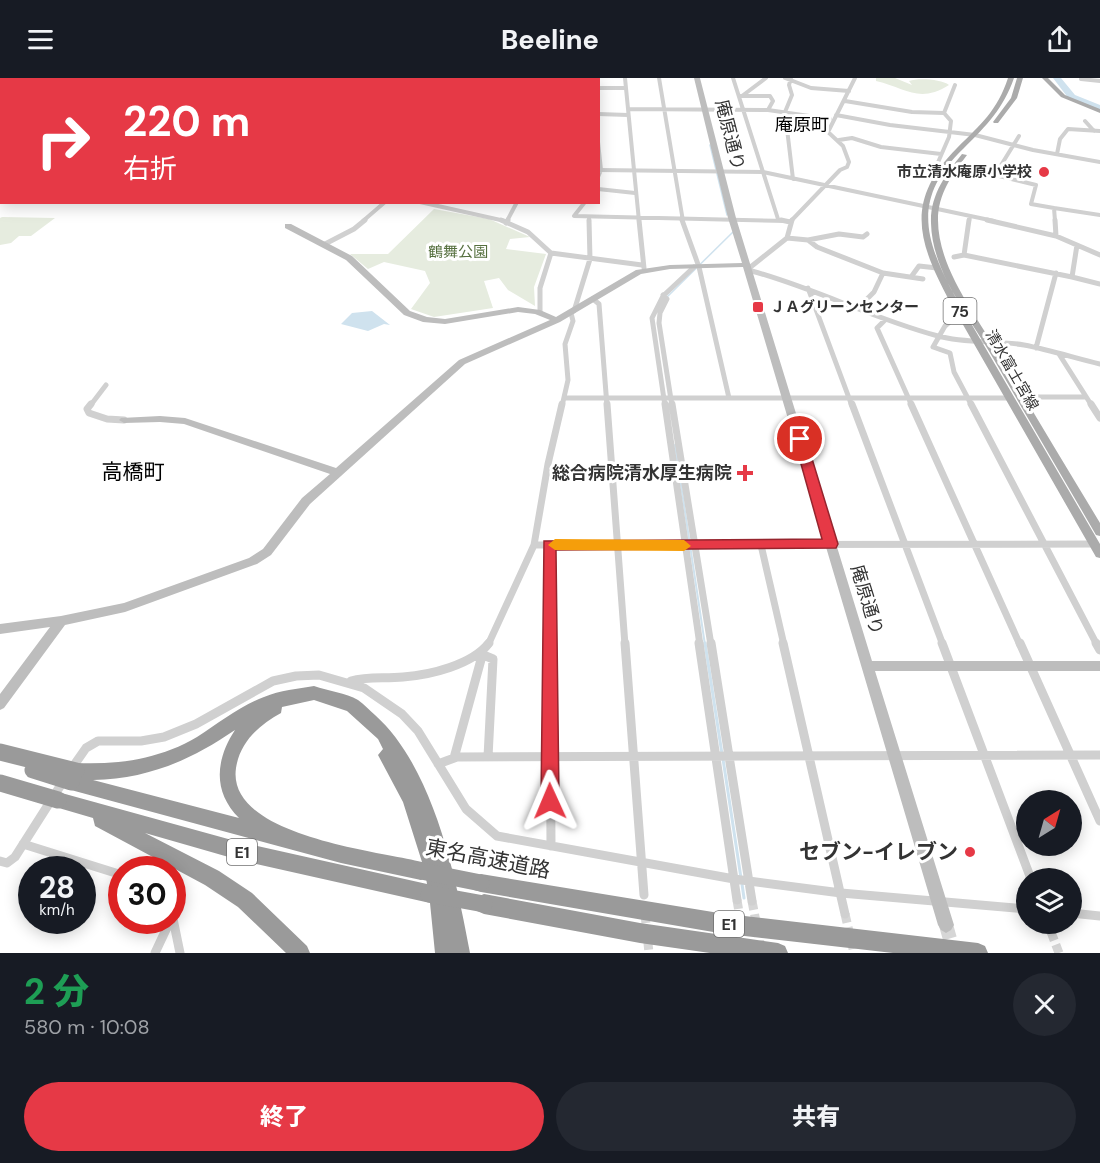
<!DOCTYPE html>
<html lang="ja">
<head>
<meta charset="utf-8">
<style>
  body { margin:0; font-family:"DM Sans","Noto Sans JP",sans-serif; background:#242831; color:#f1f3f6; height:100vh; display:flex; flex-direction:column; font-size:22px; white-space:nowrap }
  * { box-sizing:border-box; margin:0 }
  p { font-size:20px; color:#9ea1a6 }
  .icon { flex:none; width:33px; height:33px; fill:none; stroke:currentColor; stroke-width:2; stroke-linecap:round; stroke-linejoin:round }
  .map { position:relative; height:875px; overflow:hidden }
  .details { display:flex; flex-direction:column; background:#171b24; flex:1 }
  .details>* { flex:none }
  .banner { position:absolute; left:0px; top:0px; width:600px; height:126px; box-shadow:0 3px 15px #0003; background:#e63946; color:#fff; overflow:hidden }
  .needle { width:39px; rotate:37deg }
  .tools { position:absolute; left:1016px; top:712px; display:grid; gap:12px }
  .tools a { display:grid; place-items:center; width:66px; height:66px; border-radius:50%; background:#171b24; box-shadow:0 3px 15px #0003; font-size:30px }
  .speed { position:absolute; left:18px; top:778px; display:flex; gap:12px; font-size:30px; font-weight:700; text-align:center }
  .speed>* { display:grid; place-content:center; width:78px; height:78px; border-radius:50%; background:#171b24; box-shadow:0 3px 15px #0003; line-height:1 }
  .speed small { font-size:15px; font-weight:400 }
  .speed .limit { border:9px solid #d22; background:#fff; color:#111 }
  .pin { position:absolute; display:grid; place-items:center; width:51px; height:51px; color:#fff; margin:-26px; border:3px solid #fff; border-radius:50%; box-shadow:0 2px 6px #0007 }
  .me { position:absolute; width:66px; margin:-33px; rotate:359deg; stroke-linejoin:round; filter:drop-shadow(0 0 4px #0008) }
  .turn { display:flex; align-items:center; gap:21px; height:126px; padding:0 24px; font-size:27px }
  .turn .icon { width:78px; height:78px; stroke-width:2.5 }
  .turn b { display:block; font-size:42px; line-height:51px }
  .round { display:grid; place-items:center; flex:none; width:63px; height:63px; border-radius:32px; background:#242831 }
  .overview { display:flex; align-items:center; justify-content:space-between; height:102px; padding:0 24px }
  h1 { font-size:36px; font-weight:800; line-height:45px; color:#1e9e55 }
  .button { display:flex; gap:12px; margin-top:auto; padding:12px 24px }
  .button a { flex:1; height:69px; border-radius:36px; background:#e63946; color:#fff; font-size:24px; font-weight:800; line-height:69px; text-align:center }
  .button a+a { background:#242831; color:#f1f3f6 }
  header { display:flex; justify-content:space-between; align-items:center; height:78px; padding:0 24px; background:#171b24; font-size:27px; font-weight:800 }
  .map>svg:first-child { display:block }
  .green { fill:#e6ecdf }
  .water { fill:#cfe2ee }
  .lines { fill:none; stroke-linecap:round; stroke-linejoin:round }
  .stream-far2 { stroke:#cfe2ee; stroke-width:1.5 }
  .stream-far1 { stroke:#cfe2ee; stroke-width:2 }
  .stream { stroke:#cfe2ee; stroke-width:3 }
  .river { fill:#cfe2ee; fill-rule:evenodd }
  .street-tunnel { stroke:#d6d6d6; stroke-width:9; stroke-dasharray:9 4.5; stroke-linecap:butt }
  .secondary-tunnel { stroke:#d6d6d6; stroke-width:14; stroke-dasharray:14 7; stroke-linecap:butt }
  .street-far3 { stroke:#d0d0d0; stroke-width:4 }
  .street-far2 { stroke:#d0d0d0; stroke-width:5 }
  .street-far1 { stroke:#d0d0d0; stroke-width:7 }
  .street { stroke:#d0d0d0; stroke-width:9 }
  .secondary { fill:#bdbdbd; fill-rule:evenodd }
  .primary { fill:#ababab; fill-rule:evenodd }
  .highway { fill:#9a9a9a; fill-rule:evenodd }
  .highway-bridge { stroke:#9a9a9a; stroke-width:17 }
  .route { fill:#e63946; stroke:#96252e; stroke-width:1.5 }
  .slow { fill:#f59e0b }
  .poi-dot { fill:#e63946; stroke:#fff; stroke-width:2 }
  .labels { text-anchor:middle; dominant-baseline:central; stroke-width:6; stroke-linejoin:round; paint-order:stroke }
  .far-poi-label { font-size:15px; font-weight:bold; fill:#333; stroke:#fff; text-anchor:end }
  .far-park-label { font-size:15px; fill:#56703f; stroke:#fff }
  .far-street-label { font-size:15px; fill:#333; stroke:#fff }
  .shield { fill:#fff; stroke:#707070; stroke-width:1.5 }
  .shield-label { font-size:16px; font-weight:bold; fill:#333 }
  .far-quarter-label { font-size:18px; fill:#000; stroke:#fff }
  .street-label { font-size:18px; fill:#333; stroke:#fff }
  .poi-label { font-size:18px; font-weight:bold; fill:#333; stroke:#fff; text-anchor:end }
  .quarter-label { font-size:21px; fill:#000; stroke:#fff }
  .near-poi-label { font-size:21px; font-weight:bold; fill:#333; stroke:#fff; text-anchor:end }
  .near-street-label { font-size:21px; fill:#333; stroke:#fff }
</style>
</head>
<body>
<header><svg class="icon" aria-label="menu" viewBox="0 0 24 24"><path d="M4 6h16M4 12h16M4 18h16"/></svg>Beeline<svg class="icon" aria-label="share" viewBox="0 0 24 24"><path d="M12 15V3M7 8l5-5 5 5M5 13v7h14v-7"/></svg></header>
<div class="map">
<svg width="1100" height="875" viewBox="0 0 1100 875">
  <rect width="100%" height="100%" fill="#fff"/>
  <!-- green -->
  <path class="green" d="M876 0H895L912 7 909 3C918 0 941 1 949 7 919 26 906 10 876 3Z
    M434 131 489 141 530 159 510 161 506 171 546 176 534 209 535 228 508 212 499 200 484 203 493 230 434 239 411 231 430 205 425 193 384 184 368 191 350 176H388Z
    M0 140 2 139 55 140 31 158H19L11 165 0 167Z"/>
  <!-- water -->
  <path class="water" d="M372 233 390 247 384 246 368 253 341 246 352 235Z"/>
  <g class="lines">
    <!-- stream-far2 -->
    <path class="stream-far2" d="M710 67 727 137
      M667 219 733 154"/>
    <!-- stream-far1 -->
    <path class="stream-far1" d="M675 367 705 567"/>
    <!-- stream -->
    <path class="stream" d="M705 565 722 676
      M723 681 741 800
      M742 806 744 820"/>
    <!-- river -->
    <path class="river" d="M305 0H318L303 2Z
      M326 0H354L353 2Z
      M1053 0H1061L1075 17 1100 27V33L1069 21Z"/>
    <!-- street-tunnel -->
    <path class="street-tunnel" d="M737 822 741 846
      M752 823 762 875
      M645 836 649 875
      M845 836 854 875
      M1051 854 1059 875"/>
    <!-- secondary-tunnel -->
    <path class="secondary-tunnel" d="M946 847 954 875"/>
    <!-- street-far3 -->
    <path class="street-far3" d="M625 0 639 143
      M659 0 683 143
      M733 0 778 141
      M785 0 811 10 849 13
      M791 0 789 7 792 17 785 34 793 101
      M1081 1 1100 3
      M297 2 303 0
      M598 10H626
      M739 18H770L773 23 768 32
      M742 18 766 0
      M845 23 912 34 944 35
      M628 31 768 32 830 41
      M598 36 628 37
      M836 37 890 47 975 57 1033 72 1100 84
      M1085 43 1094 53
      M1019 58 995 97 1036 107 1031 126 1054 130 1055 143
      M839 62 852 60 881 69 941 76
      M598 64 601 92 598 99
      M1057 76 1060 61 1068 51 1100 53
      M598 92 763 94 994 143
      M940 93 936 89 949 59 951 43 944 35 955 7
      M598 111 635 115
      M420 124 505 143
      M585 124 574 138 787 143
      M1054 130 1100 137
      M589 139V143
      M363 143 385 124
      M507 143 517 124
      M791 143 840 92 847 89 849 84 843 68 828 54 855 0
      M969 143 970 138"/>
    <!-- street-far2 -->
    <path class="street-far2" d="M501 142 528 154 551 175 642 187
      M639 142 644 190
      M682 142 699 189 729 320
      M781 142 790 144
      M987 142 1056 158 1100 177
      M1055 142 1056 158
      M506 145 508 142
      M787 160 808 162 817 169 883 195 874 214 858 230
      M808 162 839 156 863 159 867 156
      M325 166 354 151 365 142
      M1077 167 1072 199 1100 206
      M964 177 1072 199
      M954 179 964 177 969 142
      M748 191 787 160 792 142
      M748 192C813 209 873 241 938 258 966 266 996 262 1024 267 1050 272 1075 280 1100 286
      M883 195 923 201
      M911 199 919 188 937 190
      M808 210 852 328
      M663 217 667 221 660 235 659 245 672 328
      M593 221 599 226 607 328
      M540 233V210L551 175
      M574 233 590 181 589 142
      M961 234 945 248 933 269 950 275 954 294 972 328
      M885 242 877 250 912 328
      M1036 270 1056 195
      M1059 276 1092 328
      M1020 319H1086
      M565 320H1010
      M90 328 106 307
      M562 328 568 302 565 266 573 243 571 235
      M665 328 652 240 663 218 694 189"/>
    <!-- street-far1 -->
    <path class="street-far1" d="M91 326 87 331 89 335 107 341 124 342
      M607 326 625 567
      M665 326 700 567
      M672 326 711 567
      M852 326 943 567
      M911 326 1020 567
      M971 326 1097 567
      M1091 326 1100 340
      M534 467 1095 466
      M549 467 550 567
      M761 467 784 567
      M488 567 534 467 548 386 562 326"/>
    <!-- street -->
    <path class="street" d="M550 565 551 768
      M625 565 644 817
      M699 565 737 822
      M711 565 752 823
      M783 565 845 836
      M942 565 1031 801
      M1020 565 1100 743
      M1096 565 1100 572
      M481 576 493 581 488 679
      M351 603C368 598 385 601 403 599 430 597 472 587 489 565
      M454 680 482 578
      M438 686 457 679 1100 677
      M72 690 86 670 98 663H141L164 659 196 646 273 603 296 598 319 597 364 610 402 636 418 653 466 731 497 758 734 801 841 815 1026 831
      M23 766 122 797
      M0 783 7 785 15 779 64 702
      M1071 835 1100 838
      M172 836 180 875
      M1048 846 1051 854
      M155 875 170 843"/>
    <!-- secondary -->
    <path class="secondary" d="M694 0H700L736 140 872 583H1100V593H875L954 847 951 852 946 855 941 852 938 847 743 189 670 191 641 196 560 244 465 286 310 426 271 477 257 486 125 534 65 547 4 630 0 632V616L50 549 0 556V546L61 538 124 525 249 480 263 471 302 420 330 396 184 346 160 344 124 345 119 342 121 340 160 338 185 340 336 390 459 282 550 242 535 236 518 234 445 246 423 244 404 237 346 182 285 150V146H291L352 178 410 233 427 239 445 241 518 229 540 232 556 239 636 192 670 187 742 185 728 140Z
      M0 99H2V104H0Z"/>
    <!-- primary -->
    <path class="primary" d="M1008 0H1014C1003 31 987 47 964 70 915 117 922 155 951 211L1100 466V480L1096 479 950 224C918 164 904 123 957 70 981 46 997 33 1008 0Z
      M1017 0H1023L1017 20 998 45H994L993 44 1011 20Z
      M1042 0H1048L1065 17 1100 31V35L1061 19Z
      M962 76 967 77C952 97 938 116 938 142 938 191 978 240 1002 281 1034 336 1067 390 1100 445V458L1096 457C1062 398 1027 339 993 280 969 238 932 194 931 145 930 117 946 96 962 76Z"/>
    <!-- highway -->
    <path class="highway" d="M314 608C328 613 346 615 358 622 364 626 370 633 375 637 434 690 456 800 470 875H435L430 825 239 782 145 755 219 793 252 815 307 868 310 875H286L238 829 205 807 95 748 93 740 52 728 49 722 52 716 58 714 239 764 427 806 426 800 421 802 341 785 71 712 65 710 62 704 65 698 69 697 67 693 70 687 76 685C118 687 160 681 197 659 219 645 240 628 264 619 280 612 298 611 314 608ZM314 622 347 633 378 661 383 671 378 677 403 724 422 784C378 773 226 758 236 690 240 664 259 647 281 635L282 629ZM235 652C216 681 212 713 239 740L93 702C148 701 191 682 235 652Z
      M481 796 719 835 978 865 985 868 988 875H893L719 855 481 814 474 812 472 805 474 798Z
      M484 816 640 845 778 865 785 868 788 875H710L640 865 484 836 477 833 474 826 477 819Z"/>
    <!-- highway-bridge -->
    <path class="highway-bridge" d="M0 674 76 693
      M33 692 71 704
      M0 705 58 722
      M421 793 481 805
      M429 816 484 826"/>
  </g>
  <!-- route -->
  <path class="route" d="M800 357 806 361 838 466 836 470 556 472 559 723 556 729 550 731 544 729 541 723 544 463 822 461 794 361Z"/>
  <!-- slow -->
  <path class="slow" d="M555 461 684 462 691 468 684 473 555 472 548 467Z"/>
  <!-- markers -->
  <g class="poi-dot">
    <circle cx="1044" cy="94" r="6"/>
    <rect x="752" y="223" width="12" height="12" rx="3"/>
    <path d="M742 386h6v6h6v6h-6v6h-6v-6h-6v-6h6z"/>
    <circle cx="970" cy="774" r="6"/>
  </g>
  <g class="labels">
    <!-- far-poi labels -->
    <g class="far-poi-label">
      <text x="1032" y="94">市立清水庵原小学校</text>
      <text x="770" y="229" text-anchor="start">ＪＡグリーンセンター</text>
    </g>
    <!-- far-park labels -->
    <g class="far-park-label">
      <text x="458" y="174">鶴舞公園</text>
    </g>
    <!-- far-street labels -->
    <g class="far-street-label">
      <text transform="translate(1012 292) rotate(60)">清水富士宮線</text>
    </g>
    <!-- shield labels -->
    <g class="shield">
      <rect x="943.5" y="220" width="33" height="26" rx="4.5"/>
      <rect x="227" y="761" width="30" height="26" rx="4.5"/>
      <rect x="714" y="833" width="30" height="26" rx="4.5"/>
    </g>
    <g class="shield-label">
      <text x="960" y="233">75</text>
      <text x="242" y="774">E1</text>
      <text x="729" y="846">E1</text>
    </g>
    <!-- far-quarter labels -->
    <g class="far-quarter-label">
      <text x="802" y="47">庵原町</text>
    </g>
    <!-- street labels -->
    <g class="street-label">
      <text transform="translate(730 57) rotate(76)">庵原通り</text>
      <text transform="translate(867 522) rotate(73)">庵原通り</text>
    </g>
    <!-- poi labels -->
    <g class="poi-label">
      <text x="732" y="395">総合病院清水厚生病院</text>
    </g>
    <!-- quarter labels -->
    <g class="quarter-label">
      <text x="133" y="394">高橋町</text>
    </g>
    <!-- near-poi labels -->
    <g class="near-poi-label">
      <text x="958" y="774">セブン-イレブン</text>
    </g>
    <!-- near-street labels -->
    <g class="near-street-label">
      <text transform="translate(488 781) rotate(11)">東名高速道路</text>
    </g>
  </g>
</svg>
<div class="tools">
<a><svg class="needle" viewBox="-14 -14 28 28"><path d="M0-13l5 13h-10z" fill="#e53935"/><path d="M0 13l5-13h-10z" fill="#9ea1a6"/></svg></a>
<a><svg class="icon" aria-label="layers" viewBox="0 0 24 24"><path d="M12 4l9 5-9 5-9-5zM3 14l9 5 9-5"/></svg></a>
</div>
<div class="speed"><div>28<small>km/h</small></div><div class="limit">30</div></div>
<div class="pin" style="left:800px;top:361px;background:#d93025"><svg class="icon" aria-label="arrive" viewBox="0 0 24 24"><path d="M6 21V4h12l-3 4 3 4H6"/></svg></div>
<svg class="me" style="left:550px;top:723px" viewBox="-20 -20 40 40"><path d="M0-17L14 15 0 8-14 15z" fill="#e63946" stroke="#fff" stroke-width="4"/></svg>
<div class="banner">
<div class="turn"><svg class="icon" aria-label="right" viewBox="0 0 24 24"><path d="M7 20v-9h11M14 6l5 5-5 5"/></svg><div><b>220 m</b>右折</div></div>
</div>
</div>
<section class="details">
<div class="overview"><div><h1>2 分</h1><p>580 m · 10:08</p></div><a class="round"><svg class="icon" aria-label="close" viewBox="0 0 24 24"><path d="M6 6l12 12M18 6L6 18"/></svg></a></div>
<div class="button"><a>終了</a><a>共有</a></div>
</section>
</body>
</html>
